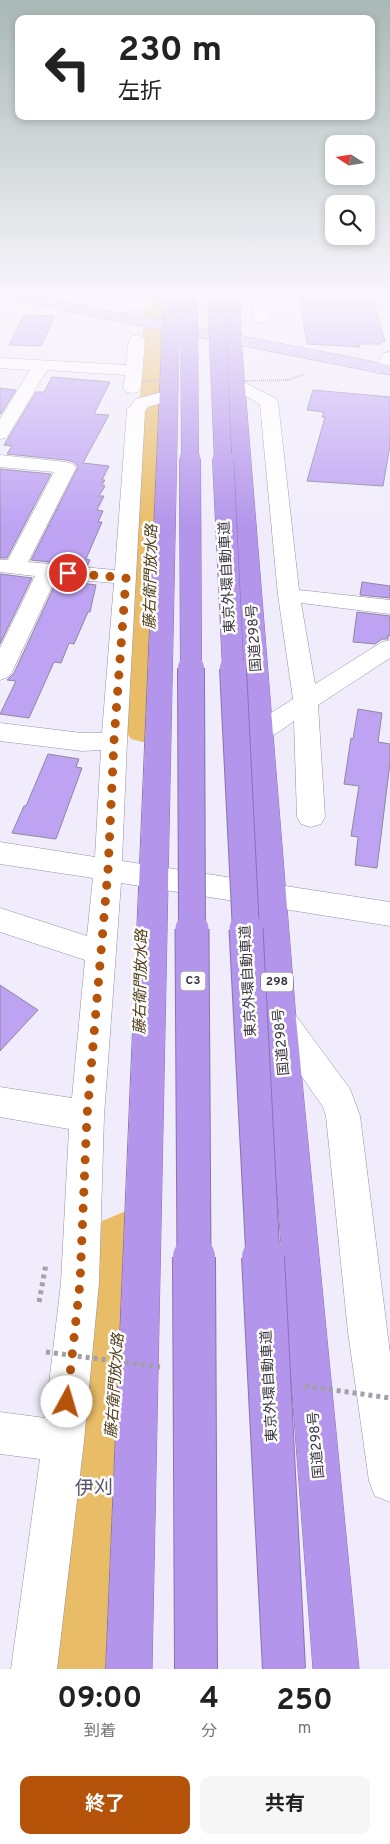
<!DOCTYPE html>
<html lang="ja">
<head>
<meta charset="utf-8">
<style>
  body { margin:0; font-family:Overpass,"Noto Sans JP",sans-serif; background:#f6f6f6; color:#222; height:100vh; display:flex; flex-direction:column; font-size:19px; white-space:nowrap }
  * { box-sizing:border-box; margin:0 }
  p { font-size:16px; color:#767676 }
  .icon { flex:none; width:28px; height:28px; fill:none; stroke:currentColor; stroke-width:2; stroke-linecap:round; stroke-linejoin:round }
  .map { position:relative; height:1669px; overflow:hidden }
  .panel { display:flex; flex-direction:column; background:#fff; flex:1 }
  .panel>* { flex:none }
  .guide { position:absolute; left:15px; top:15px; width:360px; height:105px; border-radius:10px; box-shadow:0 2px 8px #0003; background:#fff; color:#222; overflow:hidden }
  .needle { width:32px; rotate:282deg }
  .buttons { position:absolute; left:325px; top:135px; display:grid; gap:10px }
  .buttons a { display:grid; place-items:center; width:50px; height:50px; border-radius:10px; background:#fff; box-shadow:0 2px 8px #0003; font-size:25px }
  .pin { position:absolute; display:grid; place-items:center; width:42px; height:42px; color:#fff; margin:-21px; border:2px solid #fff; border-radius:50%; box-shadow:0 1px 5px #0007 }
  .me { position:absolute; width:55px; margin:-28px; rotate:6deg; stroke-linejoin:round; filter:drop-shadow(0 0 4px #0008) }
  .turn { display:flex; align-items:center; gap:18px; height:105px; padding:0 20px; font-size:22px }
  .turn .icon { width:65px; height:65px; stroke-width:2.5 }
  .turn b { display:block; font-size:35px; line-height:42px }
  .eta { display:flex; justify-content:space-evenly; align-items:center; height:85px; text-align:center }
  .eta b { font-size:30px; font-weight:700; line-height:35px }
  .button { display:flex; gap:10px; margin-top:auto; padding:10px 20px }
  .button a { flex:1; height:58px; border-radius:10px; background:#b45309; color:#fff; font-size:20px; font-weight:700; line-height:58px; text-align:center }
  .button a+a { background:#f6f6f6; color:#222 }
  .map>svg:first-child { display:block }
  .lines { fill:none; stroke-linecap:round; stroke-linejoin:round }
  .river { fill:#e9bd67; fill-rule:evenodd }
  .building { fill:#bea3f3; stroke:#8e889e }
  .minor-casing { stroke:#9790a7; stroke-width:1 }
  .major-casing { stroke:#8873ae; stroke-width:1 }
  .highway-casing { stroke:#8873ae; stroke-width:1 }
  .path-far1 { stroke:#a39fab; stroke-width:2; stroke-dasharray:1 1; stroke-linecap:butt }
  .path { stroke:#a39fab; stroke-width:5; stroke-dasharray:4 4; stroke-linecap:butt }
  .minor { fill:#fff; fill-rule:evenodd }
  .major { fill:#d1bff3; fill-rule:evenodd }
  .highway { fill:#b395eb; fill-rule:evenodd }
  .highway-bridge-far4-casing { stroke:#8873ae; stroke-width:18; stroke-linecap:butt }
  .highway-bridge-far3-casing { stroke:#8873ae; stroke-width:22; stroke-linecap:butt }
  .highway-bridge-far2-casing { stroke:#8873ae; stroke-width:28; stroke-linecap:butt }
  .highway-bridge-far1-casing { stroke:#8873ae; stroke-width:35; stroke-linecap:butt }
  .highway-bridge-casing { stroke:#8873ae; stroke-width:44; stroke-linecap:butt }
  .path-bridge-far1 { stroke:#a39fab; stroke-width:2; stroke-dasharray:1 1; stroke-linecap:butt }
  .path-bridge { stroke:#a39fab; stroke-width:5; stroke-dasharray:4 4; stroke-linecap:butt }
  .highway-bridge-far4 { stroke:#b395eb; stroke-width:17 }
  .highway-bridge-far3 { stroke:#b395eb; stroke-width:21 }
  .highway-bridge-far2 { stroke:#b395eb; stroke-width:26 }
  .highway-bridge-far1 { stroke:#b395eb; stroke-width:33 }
  .highway-bridge { stroke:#b395eb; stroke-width:42 }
  .route { stroke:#b45309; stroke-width:9; stroke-dasharray:0 16.2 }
  .labels { text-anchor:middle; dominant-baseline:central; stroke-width:5; stroke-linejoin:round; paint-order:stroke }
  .shield { fill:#fcfcfc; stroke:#737177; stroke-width:1 }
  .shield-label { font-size:12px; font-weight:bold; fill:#38353e }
  .street-label { font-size:14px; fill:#38353e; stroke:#fcfcfc }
  .water-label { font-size:15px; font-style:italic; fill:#53401c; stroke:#fcfcfc }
  .near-quarter-label { font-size:19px; fill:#595367; stroke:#fcfcfc }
</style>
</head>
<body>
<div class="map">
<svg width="390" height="1669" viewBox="0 0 390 1669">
  <rect width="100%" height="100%" fill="#f1ecfb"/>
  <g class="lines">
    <!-- river -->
    <path class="river" d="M145 294H173L170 728 163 739 147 743 131 739 124 728Z
      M126 1211 150 1221 160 1245 136 1669H52L92 1245 102 1221Z"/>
  </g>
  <!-- building -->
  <path class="building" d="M299 294H372L385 342H380L381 344H359L360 347 307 344Z
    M24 315 55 316 41 346 9 345Z
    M52 377 110 382 94 414 109 415 83 463 109 466 102 480H105L102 485 105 486 99 496H104L97 510 103 511 98 522H102L86 559 90 560 87 566 31 560 78 467 74 462 66 460 7 454 12 446 4 445 36 392H44Z
    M0 388 16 390 1 414H0Z
    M313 390 390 397V445L383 486 307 481 325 417H322L324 412 307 410Z
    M0 469 51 474 7 558H0Z
    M0 574 32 578 0 644Z
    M57 580 96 585 90 612H88L74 644 69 643 61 663 54 662 29 718 0 714 16 681 7 680 14 673Z
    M362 582 390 586V598L360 595Z
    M357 612 390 616V636L388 635V639H382L375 644 353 642Z
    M358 709 382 713 378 742 390 744V763L377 868 355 865 358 837 351 836 359 786 344 784 351 738 353 739Z
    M48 754 79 759 76 767 82 768 56 839 12 833 24 806H26Z
    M0 985 38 1010 0 1051Z"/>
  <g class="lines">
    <defs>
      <path id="minor" d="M140 294H155V298L147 308 99 316 94 314 91 311 94 308 99 306 137 301Z
        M251 294H266L270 319 268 322H256L254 319Z
        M137 335 143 337 145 340 141 388 138 392 132 393 126 392 123 388 125 375 47 370 9 434 6 438 0 439V419L30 370 0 368V358L126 365 129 340 131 337Z
        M390 352V370L388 373H376L374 369 384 353Z
        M237 379 275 398 278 402 299 590 390 600V614L301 603 315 684 382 642 390 640V658L318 705 325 817 321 824 311 827 301 824 297 817 294 721C281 730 269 742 252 737L248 731 252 725 293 699 278 595 260 404 231 388 228 384 231 380Z
        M169 390 175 391 178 395 175 399 148 407 145 411 127 741 122 861 390 902V926L121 883 104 1116 99 1283 84 1441 57 1669H11L40 1459 0 1454V1412L45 1418 61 1283 69 1129 0 1117V1087L72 1098 85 960 0 932V908L87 936 93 878 0 864V842L95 857 101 750 82 751 0 741V723L82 733H102L114 583 56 578 12 672 8 677 0 680V648L35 576 0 572V560H8L54 472 0 467V455L66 462 73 464 76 468 28 562 115 570 127 410 136 399Z
        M280 1005 291 1009 350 1089 360 1116 390 1353V1502L375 1496 369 1481 348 1332 326 1116 323 1107 269 1029 264 1019 269 1009Z"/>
      <path id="major" d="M0 294H28L390 365V375L6 299 1 297Z"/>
      <path id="highway" d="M164 294H180L152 1669H106Z
        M224 294H240L241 338 296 1019 359 1669H313L264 1019 225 338Z"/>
    </defs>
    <!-- minor casing -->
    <use href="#minor" class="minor-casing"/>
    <!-- major casing -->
    <use href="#major" class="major-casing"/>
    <!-- highway casing -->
    <use href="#highway" class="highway-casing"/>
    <!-- path-far1 -->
    <path class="path-far1" d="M288 380 305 374"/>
    <!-- path -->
    <path class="path" d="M39 1302 46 1264"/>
    <!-- minor -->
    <use href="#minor" class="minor"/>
    <!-- major -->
    <use href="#major" class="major"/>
    <!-- highway -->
    <use href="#highway" class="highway"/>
    <defs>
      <path id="highway-bridge-far4" d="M189 294 190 461
        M216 294 223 461"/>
      <path id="highway-bridge-far3" d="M190 459 191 669
        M223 459 233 669"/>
      <path id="highway-bridge-far2" d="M191 668 192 931
        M233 668 246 931"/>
      <path id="highway-bridge-far1" d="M192 929 194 1258
        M246 929 263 1258"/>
      <path id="highway-bridge" d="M194 1257 196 1669
        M263 1257 284 1669"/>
    </defs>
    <!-- highway-bridge-far4 casing -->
    <use href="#highway-bridge-far4" class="highway-bridge-far4-casing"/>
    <!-- highway-bridge-far3 casing -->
    <use href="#highway-bridge-far3" class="highway-bridge-far3-casing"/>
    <!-- highway-bridge-far2 casing -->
    <use href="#highway-bridge-far2" class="highway-bridge-far2-casing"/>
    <!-- highway-bridge-far1 casing -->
    <use href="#highway-bridge-far1" class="highway-bridge-far1-casing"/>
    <!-- highway-bridge casing -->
    <use href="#highway-bridge" class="highway-bridge-casing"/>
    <!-- path-bridge-far1 -->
    <path class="path-bridge-far1" d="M143 381H167
      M241 381 288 380"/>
    <!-- path-bridge -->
    <path class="path-bridge" d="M46 1352 160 1367
      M305 1386 390 1398"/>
    <!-- highway-bridge-far4 -->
    <use href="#highway-bridge-far4" class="highway-bridge-far4"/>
    <!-- highway-bridge-far3 -->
    <use href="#highway-bridge-far3" class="highway-bridge-far3"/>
    <!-- highway-bridge-far2 -->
    <use href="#highway-bridge-far2" class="highway-bridge-far2"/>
    <!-- highway-bridge-far1 -->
    <use href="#highway-bridge-far1" class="highway-bridge-far1"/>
    <!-- highway-bridge -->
    <use href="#highway-bridge" class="highway-bridge"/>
  </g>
  <!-- sky -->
  <linearGradient id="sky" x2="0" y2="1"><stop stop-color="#a8b8b4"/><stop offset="0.56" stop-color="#f9f6fd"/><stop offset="1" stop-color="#f9f6fd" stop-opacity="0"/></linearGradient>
  <rect width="390" height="527" fill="url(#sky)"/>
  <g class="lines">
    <!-- route -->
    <path class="route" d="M67 1402 80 1283 87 1116 108 870 114 741 126 578 68 573"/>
  </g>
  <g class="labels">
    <!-- shield labels -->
    <g class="shield">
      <rect x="180.5" y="971.5" width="25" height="19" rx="4"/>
      <rect x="261" y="972.5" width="32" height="19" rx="4"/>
    </g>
    <g class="shield-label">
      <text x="193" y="981">C3</text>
      <text x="277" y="982">298</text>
    </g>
    <!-- street labels -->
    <g class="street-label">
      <text transform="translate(228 577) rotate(-93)">東京外環自動車道</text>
      <text transform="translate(255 638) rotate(-94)">国道298号</text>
      <text transform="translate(249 981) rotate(-93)">東京外環自動車道</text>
      <text transform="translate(282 1042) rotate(-95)">国道298号</text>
      <text transform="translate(270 1386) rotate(-93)">東京外環自動車道</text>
      <text transform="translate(317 1445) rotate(-95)">国道298号</text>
    </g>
    <!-- water labels -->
    <g class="water-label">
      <text transform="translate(152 577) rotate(-89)">藤右衛門放水路</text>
      <text transform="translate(142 982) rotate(-89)">藤右衛門放水路</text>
      <text transform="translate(116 1386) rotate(-86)">藤右衛門放水路</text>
    </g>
    <!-- near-quarter labels -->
    <g class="near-quarter-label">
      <text x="94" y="1489">伊刈</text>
    </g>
  </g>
</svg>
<div class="buttons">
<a><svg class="needle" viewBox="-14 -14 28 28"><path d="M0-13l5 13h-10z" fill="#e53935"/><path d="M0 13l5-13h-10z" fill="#767676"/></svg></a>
<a><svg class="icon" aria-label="search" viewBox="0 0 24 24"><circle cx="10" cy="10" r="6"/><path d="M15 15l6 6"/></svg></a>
</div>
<div class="pin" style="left:68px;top:573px;background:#d93025"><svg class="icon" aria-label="arrive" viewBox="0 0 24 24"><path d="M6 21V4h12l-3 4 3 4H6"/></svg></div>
<svg class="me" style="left:67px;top:1402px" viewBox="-20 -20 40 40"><circle r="19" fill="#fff"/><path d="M0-13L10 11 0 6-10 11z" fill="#b45309"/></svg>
<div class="guide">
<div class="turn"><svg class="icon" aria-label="left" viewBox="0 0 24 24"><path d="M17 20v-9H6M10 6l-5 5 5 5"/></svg><div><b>230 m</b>左折</div></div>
</div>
</div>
<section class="panel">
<div class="eta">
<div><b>09:00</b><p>到着</p></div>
<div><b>4</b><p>分</p></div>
<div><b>250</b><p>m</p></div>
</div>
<div class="button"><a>終了</a><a>共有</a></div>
</section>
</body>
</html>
